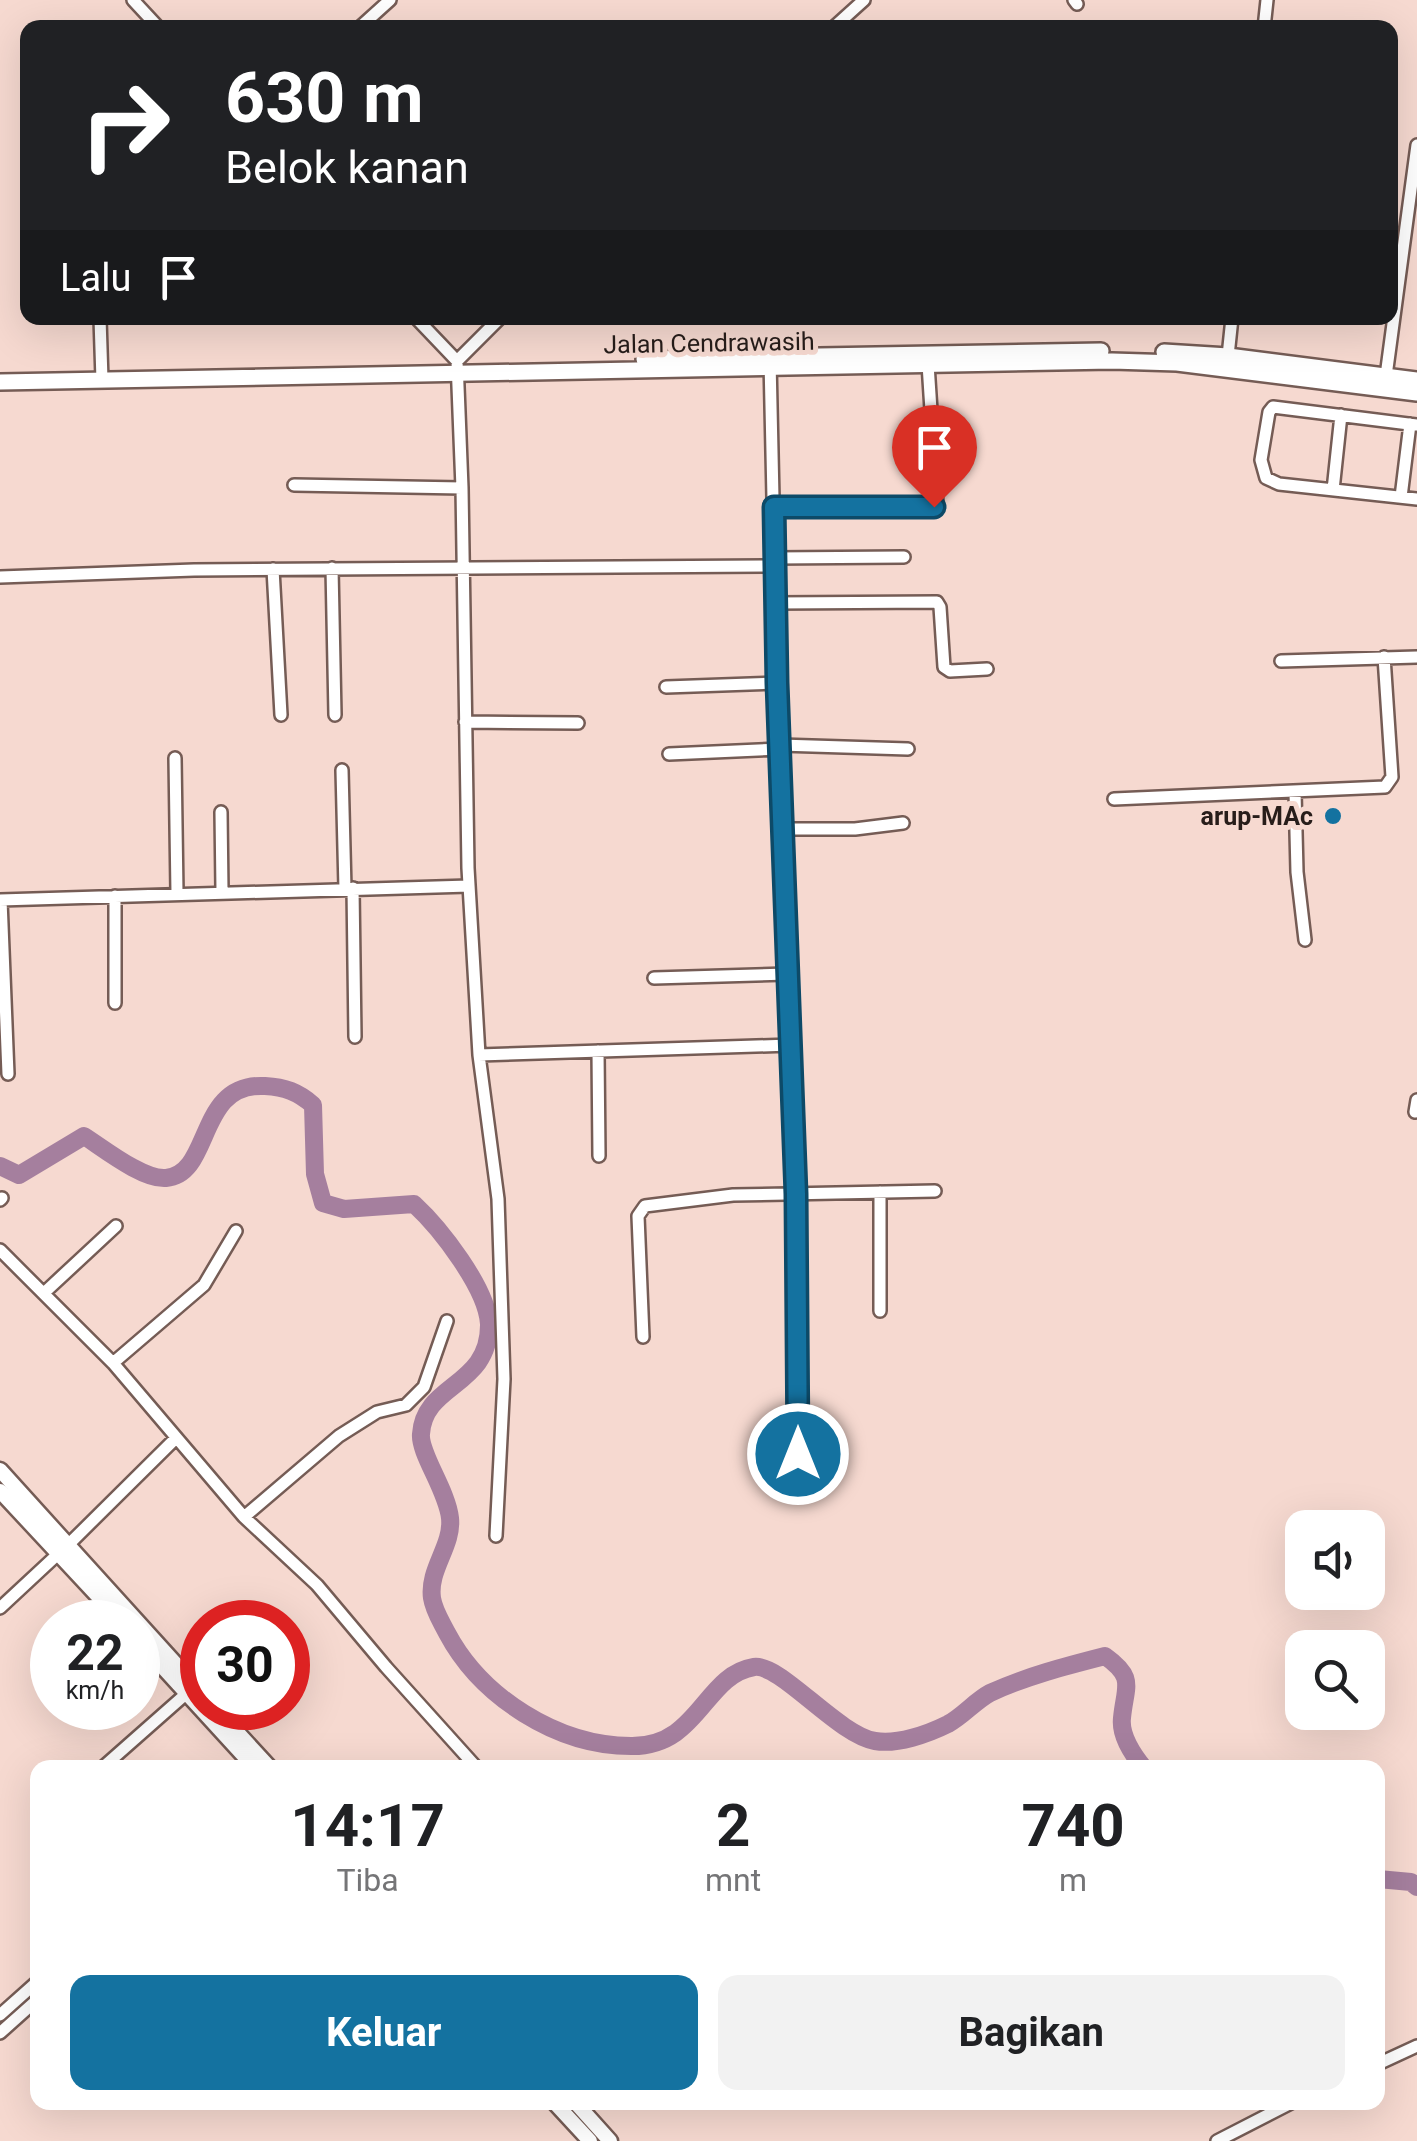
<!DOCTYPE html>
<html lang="id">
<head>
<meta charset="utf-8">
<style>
  body { margin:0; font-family:Roboto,sans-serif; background:#f2f2f2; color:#202124; height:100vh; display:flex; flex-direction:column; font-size:38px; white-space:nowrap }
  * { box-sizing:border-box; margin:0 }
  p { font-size:32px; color:#757577 }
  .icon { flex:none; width:55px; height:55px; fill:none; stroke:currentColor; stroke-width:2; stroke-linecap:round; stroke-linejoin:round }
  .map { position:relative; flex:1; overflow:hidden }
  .side { position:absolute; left:30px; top:1760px; width:1355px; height:350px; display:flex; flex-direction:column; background:#fff; border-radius:20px; box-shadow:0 10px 40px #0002 }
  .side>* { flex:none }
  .top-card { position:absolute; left:20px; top:20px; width:1378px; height:305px; border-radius:20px; box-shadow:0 10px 40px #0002; background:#202124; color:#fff; overflow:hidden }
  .buttons { position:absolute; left:1285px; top:1510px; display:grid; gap:20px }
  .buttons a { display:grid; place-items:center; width:100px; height:100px; border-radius:20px; background:#fff; box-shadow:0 10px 40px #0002; font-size:50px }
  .speed { position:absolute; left:30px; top:1600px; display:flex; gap:20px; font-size:50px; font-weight:700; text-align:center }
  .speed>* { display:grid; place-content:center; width:130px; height:130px; border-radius:50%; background:#fff; box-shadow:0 10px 40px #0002; line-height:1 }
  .speed small { font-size:25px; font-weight:400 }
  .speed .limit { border:15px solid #d22; background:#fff; color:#111 }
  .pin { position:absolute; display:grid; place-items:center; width:85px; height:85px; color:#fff; margin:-102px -42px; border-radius:50% 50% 50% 0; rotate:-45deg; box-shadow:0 0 10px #0007 }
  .pin .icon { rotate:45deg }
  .me { position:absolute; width:110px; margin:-55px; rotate:0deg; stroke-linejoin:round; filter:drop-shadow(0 0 8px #0008) }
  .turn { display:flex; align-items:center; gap:35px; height:210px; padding:0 40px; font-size:45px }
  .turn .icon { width:130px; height:130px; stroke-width:2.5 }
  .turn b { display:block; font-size:70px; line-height:85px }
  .then { display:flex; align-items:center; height:95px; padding:0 40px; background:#0003; gap:20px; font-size:38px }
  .eta { display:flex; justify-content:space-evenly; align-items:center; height:170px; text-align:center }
  .eta b { font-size:60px; font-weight:700; line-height:70px }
  .primary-button { display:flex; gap:20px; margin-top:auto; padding:20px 40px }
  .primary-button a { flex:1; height:115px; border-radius:20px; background:#1472a0; color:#fff; font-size:40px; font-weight:700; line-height:115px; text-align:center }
  .primary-button a+a { background:#f2f2f2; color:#202124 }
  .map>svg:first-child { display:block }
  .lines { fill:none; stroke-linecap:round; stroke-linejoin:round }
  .river { stroke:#a57f9e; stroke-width:18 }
  .minor-casing { stroke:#755c55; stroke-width:16 }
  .tertiary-casing { stroke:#755c55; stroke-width:19 }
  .secondary-casing { stroke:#755c55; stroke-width:20 }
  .minor { stroke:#fff; stroke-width:11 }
  .tertiary { stroke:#fff; stroke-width:14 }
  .secondary { stroke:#fff; stroke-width:15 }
  .route-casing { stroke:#0d4a68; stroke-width:25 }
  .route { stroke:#1472a0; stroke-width:18 }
  .poi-dot { fill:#1472a0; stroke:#f6d9d0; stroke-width:4 }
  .labels { text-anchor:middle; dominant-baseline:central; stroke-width:10; stroke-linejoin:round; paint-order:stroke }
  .street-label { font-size:25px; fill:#271d1a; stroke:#f6d9d0 }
  .poi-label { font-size:25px; font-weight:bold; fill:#271d1a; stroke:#f6d9d0; text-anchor:end }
</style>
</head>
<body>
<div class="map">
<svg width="1417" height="2141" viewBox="0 0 1417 2141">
  <rect width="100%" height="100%" fill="#f6d9d0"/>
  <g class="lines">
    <!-- river -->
    <path class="river" d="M0 1166 19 1175 84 1136C103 1148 143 1180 166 1178 213 1174 196 1082 265 1086 285 1087 298 1092 313 1105L315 1174 323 1203 344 1209 414 1204C440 1228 487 1288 489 1324 490 1387 424 1383 421 1434 419 1453 447 1490 450 1518 453 1546 428 1569 432 1598 434 1611 441 1621 447 1633 481 1697 557 1746 631 1746 699 1747 704 1675 754 1667 780 1663 838 1735 875 1741 897 1745 928 1734 948 1724 963 1716 975 1701 990 1693 1027 1676 1066 1666 1105 1656 1136 1678 1125 1686 1122 1718 1120 1735 1133 1755 1144 1768
      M1378 1879 1411 1882 1417 1887"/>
    <defs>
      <path id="minor" d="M133 0 159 28
        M1074 0 1077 4
        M359 28 390 0
        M833 28 864 0
        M1264 28 1267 0
        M100 318 102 380
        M416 318 457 361
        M1228 356 1232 318
        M770 360 777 683 796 1193 798 1454
        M1386 376 1417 145
        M1417 425 1273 407 1269 412 1261 460 1266 478 1279 484 1417 499
        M294 485 462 488
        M1333 490 1341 415
        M1401 497 1410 424
        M774 507H934L937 503 928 364
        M774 558 904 557
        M332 568 335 715
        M273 569 281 715
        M0 577 194 570 774 566
        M775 603 937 602 940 607 944 667 950 671 987 669
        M1281 661 1417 657
        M666 687 777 683
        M465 722 578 723
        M780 745 908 749
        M669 754 780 749
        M175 758 177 893
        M342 770 345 889
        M1295 792 1297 872 1305 940
        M1114 799 1385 787 1392 777 1384 657
        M221 812 222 891
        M783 829H855L903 823
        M353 888 355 1037
        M115 896V1003
        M0 900 469 886
        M1 900 8 1074
        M654 978 787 974
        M598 1051 599 1156
        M479 1055 790 1045
        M1415 1112 1417 1100
        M880 1192V1311
        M0 1200 2 1198
        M0 1250 113 1363 244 1517 317 1585 386 1667 477 1768
        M45 1292 116 1226
        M643 1337 638 1216 645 1206 733 1195 935 1191
        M113 1363 204 1285 236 1231
        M244 1517 339 1436 377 1412 406 1405 424 1387 447 1321
        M496 1536 504 1379 498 1199 479 1055 468 868 462 488 457 361 500 318
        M68 1545 175 1439
        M0 1608 58 1554
        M102 1768 187 1693
        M0 2015 38 1981
        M0 2033 38 1999
        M1378 2064 1417 2046
        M1217 2141 1293 2102"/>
      <path id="tertiary" d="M0 1470 202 1693
        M0 1491 122 1622
        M138 1640 255 1768
        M215 1708 270 1768
        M554 2102 590 2141
        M575 2102 610 2141"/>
      <path id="secondary" d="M1164 352 1228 356 1417 380
        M644 359 1101 351
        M0 382 1112 361 1177 363 1417 393"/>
    </defs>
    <!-- minor casing -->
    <use href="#minor" class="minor-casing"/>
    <!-- tertiary casing -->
    <use href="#tertiary" class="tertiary-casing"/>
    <!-- secondary casing -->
    <use href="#secondary" class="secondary-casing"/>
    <!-- minor -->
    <use href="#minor" class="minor"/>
    <!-- tertiary -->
    <use href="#tertiary" class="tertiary"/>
    <!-- secondary -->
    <use href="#secondary" class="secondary"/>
  </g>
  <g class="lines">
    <defs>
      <path id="route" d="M798 1454 796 1194 777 683 774 507H934"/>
    </defs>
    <!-- route casing -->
    <use href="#route" class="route-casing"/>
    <!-- route -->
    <use href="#route" class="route"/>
  </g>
  <!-- markers -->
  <circle class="poi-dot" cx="1333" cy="816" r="10"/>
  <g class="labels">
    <!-- street labels -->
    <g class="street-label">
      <text transform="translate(709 343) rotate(-1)">Jalan Cendrawasih</text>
    </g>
    <!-- poi labels -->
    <g class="poi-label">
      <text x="1313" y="816">arup-MAc</text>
    </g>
  </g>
</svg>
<div class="buttons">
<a><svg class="icon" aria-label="sound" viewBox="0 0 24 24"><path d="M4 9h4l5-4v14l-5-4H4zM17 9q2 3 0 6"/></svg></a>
<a><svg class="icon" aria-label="search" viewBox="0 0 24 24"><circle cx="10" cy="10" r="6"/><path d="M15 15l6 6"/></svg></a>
</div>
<div class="speed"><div>22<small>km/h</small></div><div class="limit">30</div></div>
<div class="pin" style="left:934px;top:507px;background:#d93025"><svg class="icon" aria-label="arrive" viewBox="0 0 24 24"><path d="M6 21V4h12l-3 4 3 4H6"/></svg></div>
<svg class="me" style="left:798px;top:1454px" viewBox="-20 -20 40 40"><circle r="17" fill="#1472a0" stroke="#fff" stroke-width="3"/><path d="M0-11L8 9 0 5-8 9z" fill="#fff"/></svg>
<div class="top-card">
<div class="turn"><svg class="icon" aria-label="right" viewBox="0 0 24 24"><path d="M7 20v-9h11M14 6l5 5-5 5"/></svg><div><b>630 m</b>Belok kanan</div></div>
<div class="then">Lalu<svg class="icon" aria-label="arrive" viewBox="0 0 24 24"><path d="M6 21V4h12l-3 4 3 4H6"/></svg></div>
</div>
<section class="side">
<div class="eta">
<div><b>14:17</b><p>Tiba</p></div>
<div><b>2</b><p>mnt</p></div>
<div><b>740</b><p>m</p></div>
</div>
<div class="primary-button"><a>Keluar</a><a>Bagikan</a></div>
</section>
</div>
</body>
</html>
